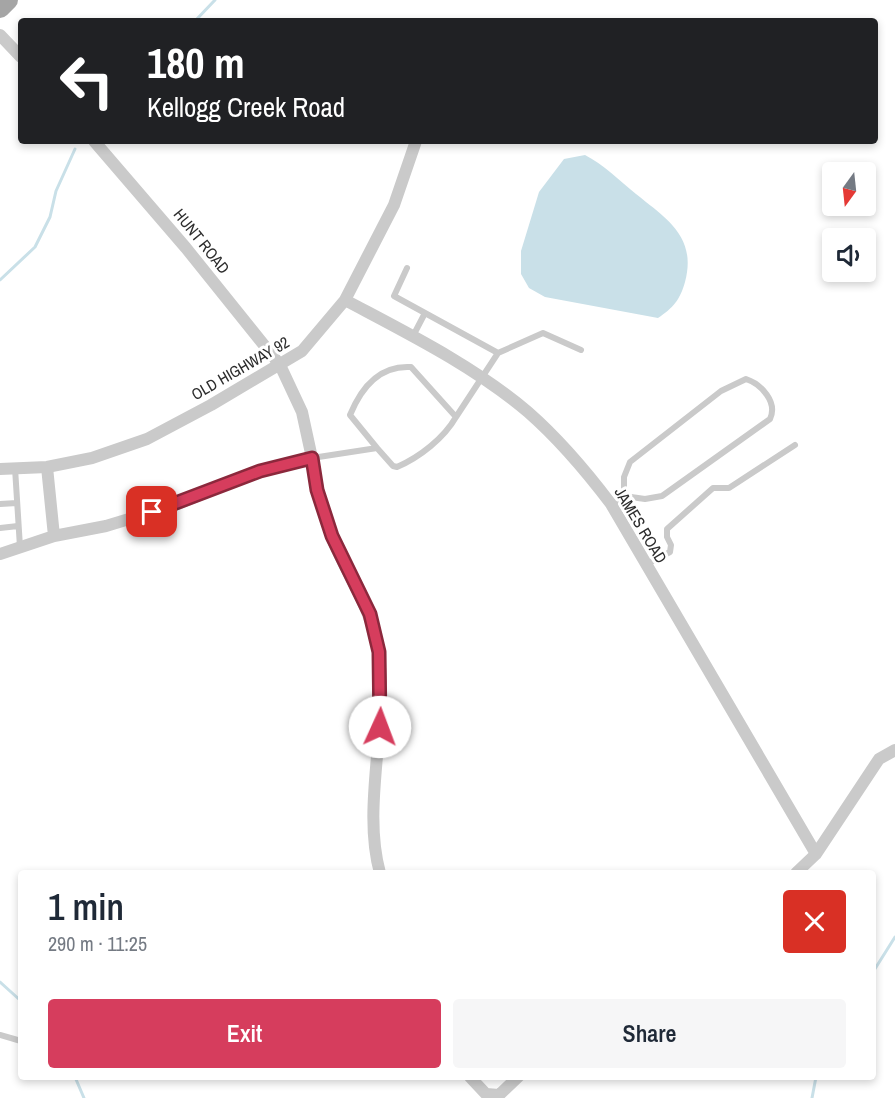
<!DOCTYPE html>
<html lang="en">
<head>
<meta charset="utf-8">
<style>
  body { margin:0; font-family:"Archivo Narrow",sans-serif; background:#f6f6f7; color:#1f2937; height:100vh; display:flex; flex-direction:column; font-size:22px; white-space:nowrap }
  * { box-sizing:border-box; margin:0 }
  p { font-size:20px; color:#747a83 }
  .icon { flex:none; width:33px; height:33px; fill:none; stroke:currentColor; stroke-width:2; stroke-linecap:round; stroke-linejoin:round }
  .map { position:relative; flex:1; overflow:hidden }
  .sheet { position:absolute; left:18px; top:870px; width:858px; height:210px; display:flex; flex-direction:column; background:#fff; border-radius:6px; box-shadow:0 3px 9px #0003 }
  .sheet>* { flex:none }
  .banner { position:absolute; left:18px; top:18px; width:860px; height:126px; border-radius:6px; box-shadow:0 3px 9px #0003; background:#202124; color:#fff; overflow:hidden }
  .needle { width:39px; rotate:195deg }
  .fabs { position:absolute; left:822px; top:162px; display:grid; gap:12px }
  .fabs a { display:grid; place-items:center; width:54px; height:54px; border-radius:6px; background:#fff; box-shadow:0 3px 9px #0003; font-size:30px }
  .pin { position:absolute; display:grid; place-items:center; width:51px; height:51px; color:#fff; margin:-26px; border-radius:12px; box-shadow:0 3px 9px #0006 }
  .me { position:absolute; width:66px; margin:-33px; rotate:2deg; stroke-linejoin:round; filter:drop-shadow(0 0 4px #0008) }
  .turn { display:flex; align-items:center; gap:21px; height:126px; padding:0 30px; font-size:27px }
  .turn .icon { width:78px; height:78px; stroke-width:2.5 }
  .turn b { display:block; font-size:42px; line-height:51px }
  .round { display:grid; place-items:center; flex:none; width:63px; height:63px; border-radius:6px; background:#f6f6f7 }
  .summary { display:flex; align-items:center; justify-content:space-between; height:102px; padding:0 30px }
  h1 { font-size:36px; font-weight:600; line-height:45px }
  .cta { display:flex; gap:12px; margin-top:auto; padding:12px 30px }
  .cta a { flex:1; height:69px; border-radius:6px; background:#d63d5d; color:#fff; font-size:24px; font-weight:600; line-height:69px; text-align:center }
  .cta a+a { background:#f6f6f7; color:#1f2937 }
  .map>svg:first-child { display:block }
  .water { fill:#c9e0e8 }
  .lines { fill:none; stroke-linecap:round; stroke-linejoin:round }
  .stream { stroke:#c9e0e8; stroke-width:3 }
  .service { stroke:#cacaca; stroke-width:6 }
  .minor { stroke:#cacaca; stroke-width:12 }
  .primary { stroke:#a5a5a5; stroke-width:20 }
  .route-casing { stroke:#8b283c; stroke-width:15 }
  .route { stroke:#d63d5d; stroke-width:10 }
  .labels { text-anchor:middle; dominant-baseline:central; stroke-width:6; stroke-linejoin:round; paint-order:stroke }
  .street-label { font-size:16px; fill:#2d2d2d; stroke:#fff }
</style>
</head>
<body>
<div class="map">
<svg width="895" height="1098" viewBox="0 0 895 1098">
  <rect width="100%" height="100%" fill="#fff"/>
  <!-- water -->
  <path class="water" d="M585 155C604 165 619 180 636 194 667 219 697 237 685 282 680 300 673 308 658 318L545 297 529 288 521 274V251L539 192 564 159Z"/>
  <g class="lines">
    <!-- stream -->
    <path class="stream" d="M195 21 215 0
      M0 280 35 247 50 217 56 191 75 149
      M873 972 895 937
      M0 982 21 1001
      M75 1077 84 1098
      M812 1098 816 1077"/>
    <!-- service -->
    <path class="service" d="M407 268 394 296 498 353 456 417
      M413 336 425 313
      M498 353 543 333 581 350
      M312 458 377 448 393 466 397 467C420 457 444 438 456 417L411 367C379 365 361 388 350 415L377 448
      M15 468 20 547
      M0 504 17 503
      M612 504 624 496 645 499 662 496 770 419C778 402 761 384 746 379L721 391 630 462 624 477V496
      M0 528 18 526
      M647 564 670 552 671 545 667 537V529L713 488H729L795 445
      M0 1035 21 1041"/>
    <!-- minor -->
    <path class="minor" d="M0 35 21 57
      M345 300C407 333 474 366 528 412 560 440 586 471 611 504L816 854
      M312 458C317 485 322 512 332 538 348 578 371 606 378 651 390 722 361 805 380 873
      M47 467 54 536
      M0 469 47 467 92 458 147 439 211 405 302 351 345 300 394 205 416 141
      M0 554 54 536 106 526 175 505 259 471 312 458 302 412 280 365 186 248 94 141
      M796 873 816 854 879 759 895 750
      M470 1077 486 1094 499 1095 518 1077"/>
    <!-- primary -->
    <path class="primary" d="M0 8 8 0"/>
  </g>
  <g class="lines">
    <defs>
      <path id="route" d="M152 512 260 471 312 458 317 490 332 536 370 614 379 652 380 727"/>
    </defs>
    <!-- route casing -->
    <use href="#route" class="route-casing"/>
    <!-- route -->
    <use href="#route" class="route"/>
  </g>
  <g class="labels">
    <!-- street labels -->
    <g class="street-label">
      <text transform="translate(202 241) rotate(51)">HUNT ROAD</text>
      <text transform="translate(240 368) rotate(-30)">OLD HIGHWAY 92</text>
      <text transform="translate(641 525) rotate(59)">JAMES ROAD</text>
    </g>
  </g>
</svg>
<div class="fabs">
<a><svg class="needle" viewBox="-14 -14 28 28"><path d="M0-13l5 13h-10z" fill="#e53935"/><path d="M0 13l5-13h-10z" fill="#747a83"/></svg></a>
<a><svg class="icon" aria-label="sound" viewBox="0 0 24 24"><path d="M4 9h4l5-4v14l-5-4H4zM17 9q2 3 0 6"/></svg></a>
</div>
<div class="pin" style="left:152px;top:512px;background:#d93025"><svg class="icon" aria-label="arrive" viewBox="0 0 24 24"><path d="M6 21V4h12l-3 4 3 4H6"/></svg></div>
<svg class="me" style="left:380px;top:727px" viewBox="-20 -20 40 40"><circle r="19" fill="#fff"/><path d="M0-13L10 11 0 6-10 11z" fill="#d63d5d"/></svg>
<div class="banner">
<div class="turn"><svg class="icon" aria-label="left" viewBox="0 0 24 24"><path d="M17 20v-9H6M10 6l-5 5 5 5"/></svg><div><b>180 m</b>Kellogg Creek Road</div></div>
</div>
<section class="sheet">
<div class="summary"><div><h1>1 min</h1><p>290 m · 11:25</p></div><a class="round" style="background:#d93025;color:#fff"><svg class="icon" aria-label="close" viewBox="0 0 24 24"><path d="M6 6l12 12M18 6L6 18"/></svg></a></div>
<div class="cta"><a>Exit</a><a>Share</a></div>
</section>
</div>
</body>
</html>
